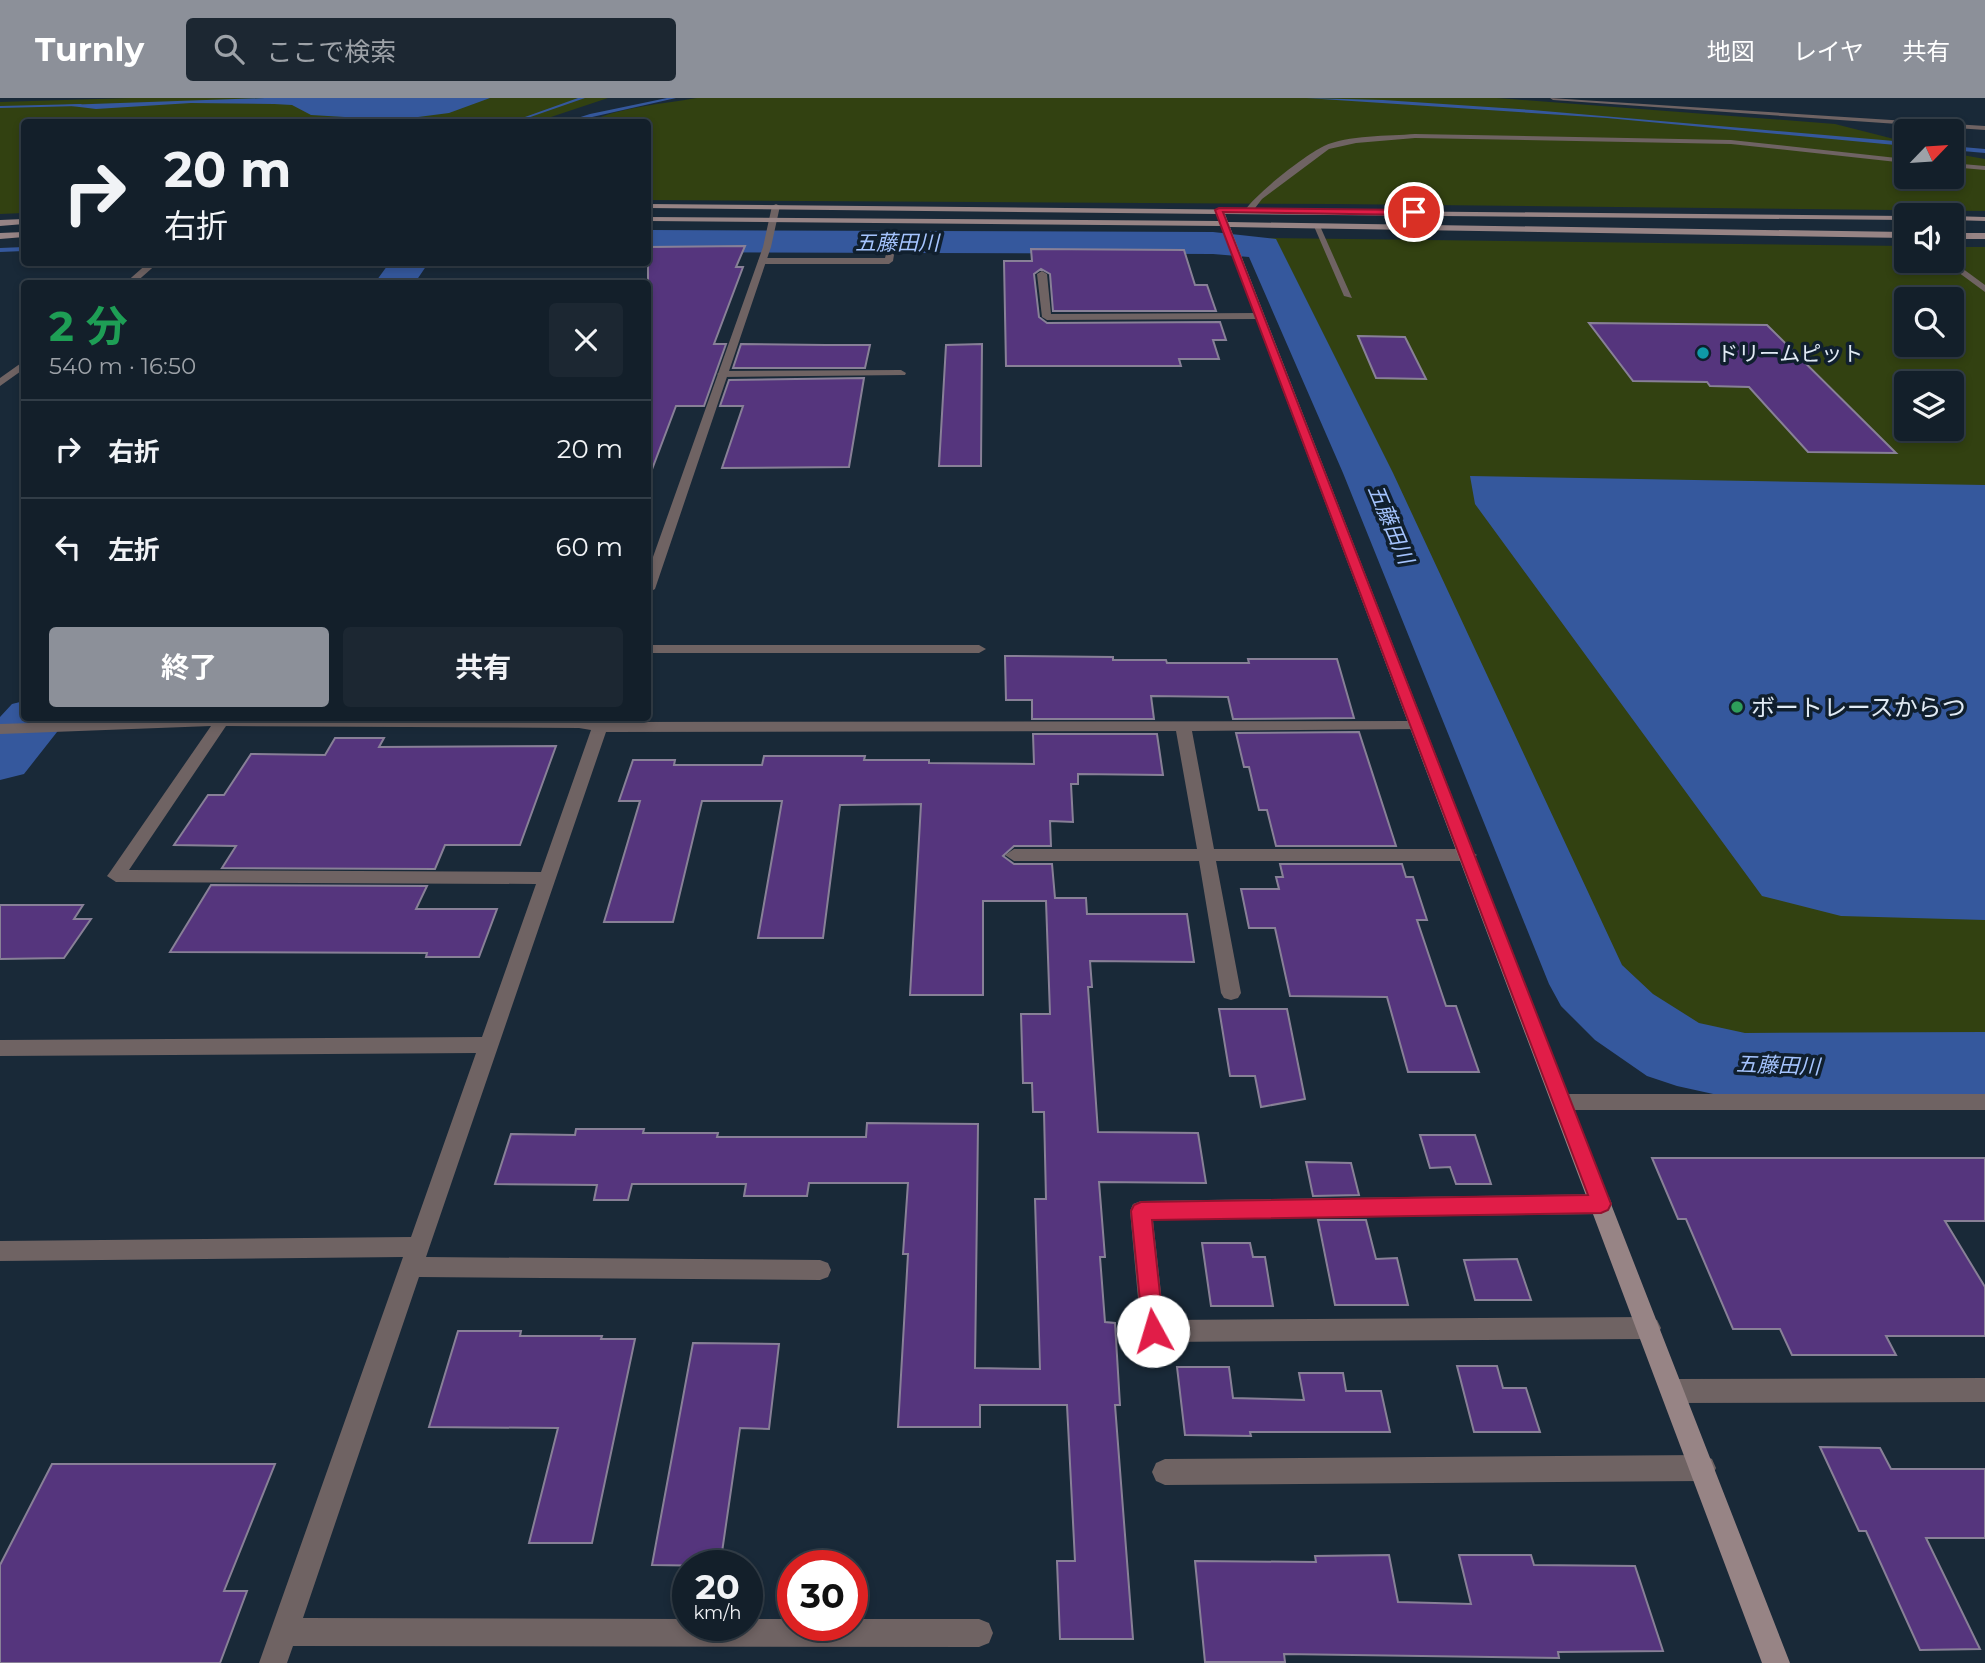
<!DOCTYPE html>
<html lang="ja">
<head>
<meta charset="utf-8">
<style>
  body { margin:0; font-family:Montserrat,"Noto Sans JP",sans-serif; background:#1c2732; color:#f1f3f6; height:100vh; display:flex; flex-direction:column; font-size:26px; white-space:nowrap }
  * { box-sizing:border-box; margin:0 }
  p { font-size:23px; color:#9da2a8 }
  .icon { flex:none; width:38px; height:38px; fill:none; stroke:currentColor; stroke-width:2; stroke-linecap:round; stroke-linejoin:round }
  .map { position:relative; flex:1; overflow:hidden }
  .panel { position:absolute; left:21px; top:182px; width:630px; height:441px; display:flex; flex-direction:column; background:#131f2a; border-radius:7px; box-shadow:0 4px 10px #0003,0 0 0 2px #323d47 }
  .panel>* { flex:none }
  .guide { position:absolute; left:21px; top:21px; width:630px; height:147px; border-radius:7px; box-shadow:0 4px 10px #0003,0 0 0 2px #323d47; background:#131f2a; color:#f1f3f6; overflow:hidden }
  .needle { width:46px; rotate:65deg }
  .tools { position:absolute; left:1894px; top:21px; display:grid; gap:14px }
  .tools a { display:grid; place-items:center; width:70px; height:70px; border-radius:7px; background:#131f2a; box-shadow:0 4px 10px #0003,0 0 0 2px #323d47; font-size:35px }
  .speed { position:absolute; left:672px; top:1452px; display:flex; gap:14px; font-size:35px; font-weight:700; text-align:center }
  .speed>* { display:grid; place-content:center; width:91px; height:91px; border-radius:50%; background:#131f2a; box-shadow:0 4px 10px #0003,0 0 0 2px #323d47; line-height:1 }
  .speed small { font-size:18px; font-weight:400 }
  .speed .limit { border:10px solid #d22; background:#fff; color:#111 }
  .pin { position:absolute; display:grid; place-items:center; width:60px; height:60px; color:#fff; margin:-30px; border:4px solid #fff; border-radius:50%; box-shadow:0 2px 7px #0007 }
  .me { position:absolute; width:77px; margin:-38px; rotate:354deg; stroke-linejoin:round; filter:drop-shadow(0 0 5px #0008) }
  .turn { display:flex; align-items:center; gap:24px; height:147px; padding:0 28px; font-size:32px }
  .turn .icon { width:91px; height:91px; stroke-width:2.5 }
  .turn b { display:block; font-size:49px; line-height:60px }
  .round { display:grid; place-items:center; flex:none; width:74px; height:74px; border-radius:7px; background:#1c2732 }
  .headline { display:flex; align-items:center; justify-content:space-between; height:119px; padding:0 28px }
  h1 { font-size:42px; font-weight:700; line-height:52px; color:#1e9e55 }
  .primary-button { display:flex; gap:14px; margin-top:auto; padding:14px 28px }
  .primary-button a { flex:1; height:80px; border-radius:7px; background:#8c9099; color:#fff; font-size:28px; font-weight:700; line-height:80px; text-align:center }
  .primary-button a+a { background:#1c2732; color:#f1f3f6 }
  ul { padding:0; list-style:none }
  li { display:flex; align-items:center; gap:21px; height:98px; padding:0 28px; border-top:2px solid #323d47 }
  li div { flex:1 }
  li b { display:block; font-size:26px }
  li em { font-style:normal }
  header { display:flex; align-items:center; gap:42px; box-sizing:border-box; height:98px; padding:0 35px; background:#8c9099; color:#fff }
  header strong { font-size:33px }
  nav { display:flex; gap:38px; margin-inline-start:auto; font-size:24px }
  .search { width:490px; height:63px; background:#1c2732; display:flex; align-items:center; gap:18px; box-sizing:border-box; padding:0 24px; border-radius:7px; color:#9da2a8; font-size:26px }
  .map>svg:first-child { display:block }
  .green { fill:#324111; fill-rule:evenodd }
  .water { fill:#35589d }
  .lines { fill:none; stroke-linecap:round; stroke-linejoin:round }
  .stream { fill:#35589d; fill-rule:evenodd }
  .river { fill:#35589d; fill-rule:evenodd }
  .building { fill:#55357d; stroke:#888097; stroke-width:2 }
  .lane { fill:#6f6363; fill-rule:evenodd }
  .street { fill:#6f6363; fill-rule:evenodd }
  .secondary { fill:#978485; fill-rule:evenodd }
  .route { fill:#e11d48; stroke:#92132f; stroke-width:2 }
  .culture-dot { fill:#0f9aa8; stroke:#101f2e; stroke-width:2.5 }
  .leisure-dot { fill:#2e9e5b; stroke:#101f2e; stroke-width:2.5 }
  .labels { text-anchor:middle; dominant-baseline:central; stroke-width:7; stroke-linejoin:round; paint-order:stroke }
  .far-water-label { font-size:21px; font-style:italic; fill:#a5c4fe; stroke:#101f2e }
  .far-poi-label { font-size:21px; fill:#e0eaf4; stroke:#101f2e; text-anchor:start }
  .poi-label { font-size:24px; fill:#e0eaf4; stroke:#101f2e; text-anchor:start }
</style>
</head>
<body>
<header>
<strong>Turnly</strong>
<div class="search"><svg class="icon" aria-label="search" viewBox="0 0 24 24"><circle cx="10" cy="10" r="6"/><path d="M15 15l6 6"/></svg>ここで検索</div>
<nav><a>地図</a><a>レイヤ</a><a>共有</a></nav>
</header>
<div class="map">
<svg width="1985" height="1565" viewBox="0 0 1985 1565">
  <rect width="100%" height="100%" fill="#192938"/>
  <!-- green -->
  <path class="green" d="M130 0H608L536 24H24V115L0 116V4Z
    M697 0H1497L1835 26 1906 44V79H1951V55L1985 61V113L1334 106 648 102V24H588C621 9 661 6 697 0Z
    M1270 140 1906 148V163H1951V149H1985V943L1714 944 1660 921 1619 888ZM1906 201H1951V247H1906ZM1906 285H1951V331H1906Z"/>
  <!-- water -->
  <path class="water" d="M265 0H490L449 15 395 22 311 17 292 7 274 6 191 5 96 11 63 7Z
    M1470 378 1985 387V822L1841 818 1762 798 1475 406Z"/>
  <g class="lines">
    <!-- stream -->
    <path class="stream" d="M578 0H585L516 24H511Z
      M667 0H676L570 24H565L590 16Z
      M1306 0 1383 2 1532 12 1906 44V48L1607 20Z
      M82 6 80 8 0 10V8Z
      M1951 48 1985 51V55L1951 52Z
      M24 149V153L0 154V150Z"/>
    <!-- river -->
    <path class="river" d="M648 132 1213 134 1276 141 1393 375 1622 867 1653 896 1699 925 1745 935 1985 934V1002L1745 1003 1677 988 1647 978 1595 942 1561 908 1549 886 1343 375 1249 159 1213 156 648 154Z
      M390 164H429L414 186H374Z
      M24 603V620H68L24 676 0 682V619L12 606Z"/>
  </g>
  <!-- building -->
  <path class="building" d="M745 148 736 169H743L714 246H726L704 308H676L651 374 648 373V149Z
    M1031 151 1184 152 1195 187H1207L1216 213H1053L1050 176 1041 171 1034 176 1039 219 1047 225 1220 224 1226 242H1213L1219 261H1179L1181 268H1006L1004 163H1032Z
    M1589 225 1767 227 1896 355 1808 354 1749 289 1710 288 1707 284 1633 283Z
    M1358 238 1405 239 1426 281 1376 280Z
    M741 246 826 247H870L865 270H733Z
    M982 246 981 368H939L946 247Z
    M864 280 849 369 722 370 743 308H720L729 282Z
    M1005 558 1113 559V562H1166L1167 565H1249L1248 561H1337L1354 620 1233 621 1228 599 1151 598 1154 621H1032V602H1006Z
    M1359 634 1396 748H1276L1267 712H1259L1249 669H1244L1236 635Z
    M1033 636H1157L1163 677 1078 676V686H1071L1073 724 1050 723 1051 748H1014L1003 758 1014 766H1052L1055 800H1086L1087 816H1187L1194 864 1090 863 1092 889H1088L1098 1034 1198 1035 1206 1085 1099 1084 1105 1159H1100L1105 1224 1115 1225 1120 1307H1115L1133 1541H1060L1057 1463H1075L1067 1307H980V1329H898L908 1156H903L908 1085H809L807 1098H744L746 1086H632L628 1102H594L597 1087 495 1086 511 1036 575 1037 576 1031H644L643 1035H718L717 1039H866L867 1025 978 1026 975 1270 1040 1271 1035 1101H1046L1044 1014H1033L1032 985H1023L1021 916H1050L1046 803H983V897H910L921 706 840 707 823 840H758L782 703H702L673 824H604L640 703H619L633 662H675L674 667H762L764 658H865L864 662H929V665L1034 666Z
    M335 640H384L379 649 556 648 520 747H445L435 771 222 770 236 748 174 747 208 697H224L251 656 325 657Z
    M1280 766H1402L1406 779H1413L1427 822H1417L1446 908H1456L1479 974H1408L1387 899 1290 898 1275 830H1249L1241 791H1279L1276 779H1283Z
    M211 787 427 788 416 811H497L479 859H426L427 855 170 854Z
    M0 807H83L74 821H91L64 860 0 861Z
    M1219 911H1287L1305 1001 1261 1009 1255 978H1230Z
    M1420 1037H1475L1491 1086H1456L1450 1069 1430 1070Z
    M1652 1060H1985V1123H1945L1985 1189V1238H1886L1896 1257H1792L1780 1231H1733L1686 1121H1678Z
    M1306 1064 1351 1065 1359 1097 1313 1098Z
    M1318 1122H1366L1376 1161 1397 1160 1408 1207H1335Z
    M1202 1145H1250L1253 1159H1265L1273 1208H1211Z
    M1517 1161 1531 1202H1475L1464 1162Z
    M458 1233H521L520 1238H602L601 1241H635L592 1445H529L558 1330 429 1329Z
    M693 1245 779 1246 769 1331 740 1330 720 1468 652 1467Z
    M1457 1268H1497L1503 1290H1526L1540 1334H1474Z
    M1177 1269H1229L1233 1300 1304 1302 1299 1275H1343L1346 1293H1381L1390 1334H1250L1251 1338 1185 1337Z
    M1820 1349 1880 1350 1891 1371H1985V1440H1926L1980 1551 1920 1552 1866 1433H1859Z
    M52 1366H275L224 1493H247L220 1565H0V1467Z
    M1389 1457 1398 1504 1471 1506 1459 1457H1531L1534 1467 1635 1468 1663 1553 1558 1554 1559 1560 1284 1556 1285 1564H1205L1195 1463 1316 1464 1315 1458Z"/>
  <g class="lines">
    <!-- lane -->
    <path class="lane" d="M1415 36 1731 42 1906 61V65L1731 46 1415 40 1356 45 1329 51 1262 101 1252 114 1245 112C1257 95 1305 57 1324 48 1347 37 1389 38 1415 36Z
      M1951 65 1985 68V72L1951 69Z
      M1313 126 1320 128 1352 200 1344 198Z
      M888 149 895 151 893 163 889 166H762L758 163 762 160H885Z
      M1951 162 1985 187V194L1943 163Z
      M901 272 906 275 905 277 722 279 717 276 722 273Z
      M648 547H979L986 551 979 555H648Z"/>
    <!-- street -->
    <path class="street" d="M1550 0 1985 28V32L1553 2Z
      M776 106 780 108 771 149 655 491 648 495V473L763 149 772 108Z
      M149 164H159L134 186H124Z
      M1042 173 1047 176 1051 216 1259 215 1264 218 1259 221 1047 222 1042 219 1037 176Z
      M24 263V271L0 288V280Z
      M190 620H579L594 623 596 620H610L609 624 1417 623 1422 625 1425 628 1422 631 1192 633 1214 751H1468L1477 757 1468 763H1216L1241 895 1238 900 1231 902 1224 900 1221 895 1199 763H1014L1005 757 1014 751H1197L1176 633 606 634 426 1159 820 1162 828 1165 831 1172 828 1179 820 1182 419 1179 303 1520 688 1521V1528H747V1521H793V1528H852V1521H979L989 1525 993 1535 989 1545 979 1549 293 1548 287 1565H259L403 1159 0 1163V1143L411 1139 476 955 0 958V942L482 939 536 786 116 784 107 778 110 774 211 628 0 636V626ZM226 628 579 630 591 632 541 774 129 772Z
      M1563 996H1985V1012H1563L1556 1010 1553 1004 1556 998Z
      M1601 1096 1609 1099 1612 1106 1609 1113 1601 1116 1153 1122 1164 1222 1649 1219 1657 1222 1661 1230 1657 1238 1649 1241 1153 1244 1145 1241 1141 1233 1130 1113 1133 1106 1141 1103Z
      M1985 1280V1304L1673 1305 1664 1301 1661 1293 1664 1285 1673 1281Z
      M1703 1357 1712 1361 1716 1370 1712 1379 1703 1383 1165 1387 1156 1383 1152 1374 1156 1365 1165 1361Z"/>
    <!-- secondary -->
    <path class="secondary" d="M648 106 1906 118V122L1225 116 1228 124 1906 134V140L1230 129 1790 1565H1762L1221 128 648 123V119L1219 123 1216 116 648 110Z
      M1951 118 1985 119V123L1951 122Z
      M24 121V126L0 128V122Z
      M24 134V139L0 141V135Z
      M1951 135H1985V141H1951Z"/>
  </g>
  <!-- route -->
  <path class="route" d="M1219 110 1414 112 1418 114 1414 117 1223 114 1611 1106 1608 1112 1601 1115 1152 1122 1164 1233 1161 1241 1153 1244 1146 1241 1143 1233 1131 1113 1134 1107 1141 1104 1588 1097 1215 112Z"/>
  <!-- markers -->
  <circle class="culture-dot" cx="1703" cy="255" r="7"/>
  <circle class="leisure-dot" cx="1737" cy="609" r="7"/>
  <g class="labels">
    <!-- far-water labels -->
    <g class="far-water-label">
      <text x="897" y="144">五藤田川</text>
      <text transform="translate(1391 426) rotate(67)">五藤田川</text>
      <text transform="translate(1778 967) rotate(2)">五藤田川</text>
    </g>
    <!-- far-poi labels -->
    <g class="far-poi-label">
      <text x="1717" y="255">ドリームピット</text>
    </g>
    <!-- poi labels -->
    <g class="poi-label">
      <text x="1751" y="609">ボートレースからつ</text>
    </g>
  </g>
</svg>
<div class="tools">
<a><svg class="needle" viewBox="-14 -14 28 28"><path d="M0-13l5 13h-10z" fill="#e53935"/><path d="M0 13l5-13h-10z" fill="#9da2a8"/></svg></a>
<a><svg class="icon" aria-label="sound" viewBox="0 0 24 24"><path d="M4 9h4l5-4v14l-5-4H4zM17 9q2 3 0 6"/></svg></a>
<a><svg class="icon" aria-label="search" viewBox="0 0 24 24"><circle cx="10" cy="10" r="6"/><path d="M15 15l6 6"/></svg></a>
<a><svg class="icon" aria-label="layers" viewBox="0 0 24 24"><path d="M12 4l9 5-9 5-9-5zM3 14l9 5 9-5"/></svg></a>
</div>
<div class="speed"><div>20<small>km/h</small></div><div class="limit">30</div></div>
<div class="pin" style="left:1414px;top:114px;background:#d93025"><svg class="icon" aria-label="arrive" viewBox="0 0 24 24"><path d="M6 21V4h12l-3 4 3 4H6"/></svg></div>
<svg class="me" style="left:1153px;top:1233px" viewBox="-20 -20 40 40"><circle r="19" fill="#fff"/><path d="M0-13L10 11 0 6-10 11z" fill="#e11d48"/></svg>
<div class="guide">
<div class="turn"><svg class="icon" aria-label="right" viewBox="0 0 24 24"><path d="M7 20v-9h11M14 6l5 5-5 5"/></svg><div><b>20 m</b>右折</div></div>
</div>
<section class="panel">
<div class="headline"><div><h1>2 分</h1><p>540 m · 16:50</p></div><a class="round"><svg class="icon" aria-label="close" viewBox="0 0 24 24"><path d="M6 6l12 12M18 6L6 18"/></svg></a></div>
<ul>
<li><svg class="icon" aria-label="right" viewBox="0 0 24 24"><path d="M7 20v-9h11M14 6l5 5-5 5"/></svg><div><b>右折</b></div><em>20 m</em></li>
<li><svg class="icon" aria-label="left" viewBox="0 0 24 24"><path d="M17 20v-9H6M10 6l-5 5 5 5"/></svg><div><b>左折</b></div><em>60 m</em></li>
</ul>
<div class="primary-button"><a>終了</a><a>共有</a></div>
</section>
</div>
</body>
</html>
